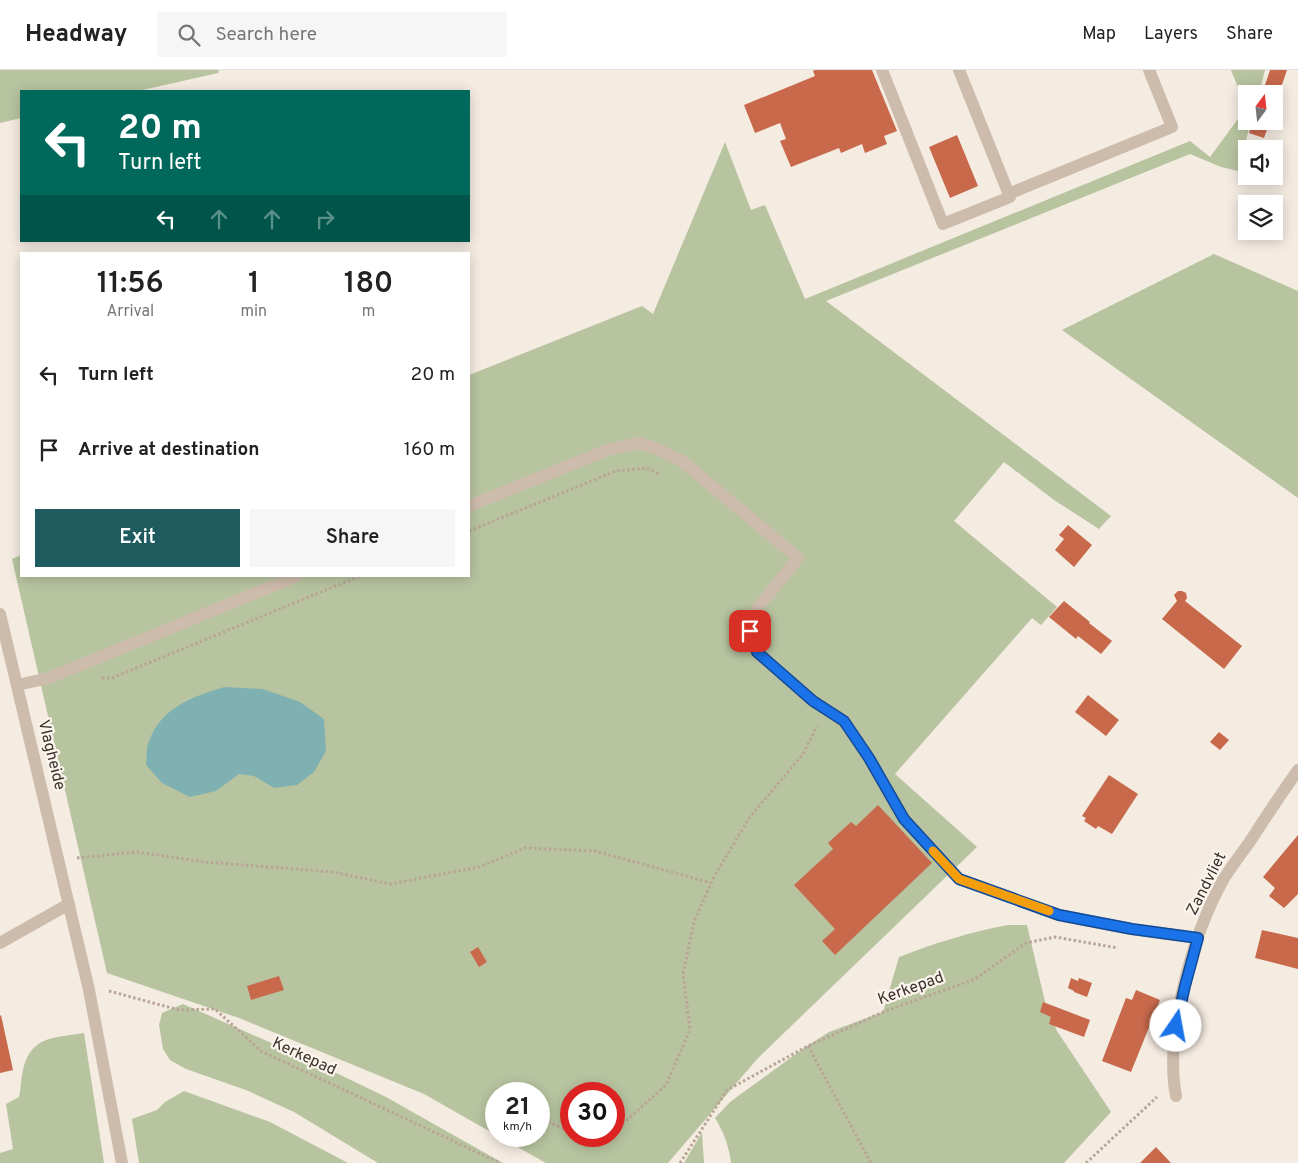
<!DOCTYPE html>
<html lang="en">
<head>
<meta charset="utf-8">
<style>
  body { margin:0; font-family:Overpass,sans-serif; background:#f6f6f6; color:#222; height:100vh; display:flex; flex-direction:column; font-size:19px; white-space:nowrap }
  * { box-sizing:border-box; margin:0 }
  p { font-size:16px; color:#767676 }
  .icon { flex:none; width:28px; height:28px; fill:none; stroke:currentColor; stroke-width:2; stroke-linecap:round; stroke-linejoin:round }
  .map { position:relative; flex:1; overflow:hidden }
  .drawer { position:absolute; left:20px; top:182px; width:450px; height:325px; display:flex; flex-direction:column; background:#fff; border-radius:0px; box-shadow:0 2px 12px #0003 }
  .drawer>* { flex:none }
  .top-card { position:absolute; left:20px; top:20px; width:450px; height:152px; border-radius:0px; box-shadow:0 2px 12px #0003; background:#00695c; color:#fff; overflow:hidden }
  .needle { width:32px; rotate:15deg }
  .buttons { position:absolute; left:1238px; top:15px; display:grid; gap:10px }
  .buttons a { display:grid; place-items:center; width:45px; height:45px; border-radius:0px; background:#fff; box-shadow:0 2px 12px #0003; font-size:25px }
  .speed { position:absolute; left:485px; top:1012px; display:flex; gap:10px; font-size:25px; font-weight:700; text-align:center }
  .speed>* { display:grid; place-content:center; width:65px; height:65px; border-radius:50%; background:#fff; box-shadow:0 2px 12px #0003; line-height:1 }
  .speed small { font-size:12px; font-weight:400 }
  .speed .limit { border:8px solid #d22; background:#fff; color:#111 }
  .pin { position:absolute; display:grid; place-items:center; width:42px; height:42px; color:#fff; margin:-21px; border-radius:10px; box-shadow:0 2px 8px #0006 }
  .me { position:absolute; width:55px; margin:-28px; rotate:12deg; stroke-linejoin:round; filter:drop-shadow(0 0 4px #0008) }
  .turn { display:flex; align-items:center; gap:18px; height:105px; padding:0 15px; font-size:22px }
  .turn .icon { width:65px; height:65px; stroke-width:2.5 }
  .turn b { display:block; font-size:35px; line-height:42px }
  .lanes { display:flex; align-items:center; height:48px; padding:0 15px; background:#0003; justify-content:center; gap:25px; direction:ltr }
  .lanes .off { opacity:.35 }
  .eta { display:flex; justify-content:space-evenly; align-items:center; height:85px; text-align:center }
  .eta b { font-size:30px; font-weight:600; line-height:35px }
  .button { display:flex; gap:10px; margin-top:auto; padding:10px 15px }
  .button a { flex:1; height:58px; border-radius:0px; background:#1f5a5e; color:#fff; font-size:20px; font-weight:600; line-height:58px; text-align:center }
  .button a+a { background:#f6f6f6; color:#222 }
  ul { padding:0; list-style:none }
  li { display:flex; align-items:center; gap:15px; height:75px; padding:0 15px }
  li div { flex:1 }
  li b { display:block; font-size:19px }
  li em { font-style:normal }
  header { display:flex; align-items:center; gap:30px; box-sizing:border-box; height:70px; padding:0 25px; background:#fff; border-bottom:1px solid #e0e0e0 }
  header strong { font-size:24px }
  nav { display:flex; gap:28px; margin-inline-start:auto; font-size:18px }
  .search { width:350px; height:45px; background:#f6f6f6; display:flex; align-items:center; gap:12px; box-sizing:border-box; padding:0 18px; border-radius:0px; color:#767676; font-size:19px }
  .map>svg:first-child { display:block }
  .green { fill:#b8c4a0; fill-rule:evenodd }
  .water { fill:#7fb0b2 }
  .building { fill:#c8694b }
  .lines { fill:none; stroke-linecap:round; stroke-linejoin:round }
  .path { stroke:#b9a596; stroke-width:3; stroke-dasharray:2.5 2.5; stroke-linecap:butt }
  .minor { stroke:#cdbbac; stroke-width:12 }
  .route-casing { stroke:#114b97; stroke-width:12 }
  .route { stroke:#1a73e8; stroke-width:9 }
  .slow { stroke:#f59e0b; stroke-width:9 }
  .labels { text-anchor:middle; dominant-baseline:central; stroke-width:4.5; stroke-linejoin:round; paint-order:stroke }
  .street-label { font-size:16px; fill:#3b302b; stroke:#fbf5ee }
</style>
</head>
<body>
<header>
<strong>Headway</strong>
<div class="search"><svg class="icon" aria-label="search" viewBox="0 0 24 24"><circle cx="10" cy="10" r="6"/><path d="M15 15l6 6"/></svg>Search here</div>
<nav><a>Map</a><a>Layers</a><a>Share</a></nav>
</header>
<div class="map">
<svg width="1298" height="1093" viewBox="0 0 1298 1093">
  <rect width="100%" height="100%" fill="#f4ebe1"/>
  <!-- green -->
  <path class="green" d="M0 0H219L218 3 138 21H21V48L0 53Z
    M1231 0H1265L1259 24H1246V37Z
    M1246 38V51H1251L1238 101 1221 97 1190 84 826 231 1111 446 1099 459 1054 430 1004 392 954 451 1057 537 1041 555 1032 548 895 704 977 777 758 988 668 1093H546L498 1066H539V1024H496V1065L424 1024 239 948 107 903 12 489 21 485V506H469V305L642 236 653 244 725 72 751 140 765 135 805 229 1190 71 1210 87ZM571 1024H614V1066H571Z
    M1214 184 1298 221V428L1062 260Z
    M1008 855H1027L1046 936 1057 961 1111 1042 1064 1093H731C729 1076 724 1063 715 1048L730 1032 804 978 829 962 883 942 899 887C935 873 970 862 1008 855Z
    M183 934 301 986 386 1027 503 1093H378L294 1042 246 1020 186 999 170 990 163 979 159 955 162 943Z
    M84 963 104 1093H0V1083L13 1079 6 1034 19 1027C21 1017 21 1008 23 1000 31 965 55 968 84 963Z
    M184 1021 270 1052 348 1093H139L132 1049 157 1040 165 1032Z
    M702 1062 704 1093H684Z"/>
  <!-- water -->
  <path class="water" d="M224 617 263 619 300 632 324 649 326 681 314 702 297 715 274 718 254 706 239 704 216 721 190 727 162 713 146 695C147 687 146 678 149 671 162 637 192 627 224 617Z"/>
  <!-- building -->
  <path class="building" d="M815 0H872L897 61 884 66 887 74 865 83 862 74 841 83 839 78 791 97 780 71 786 69 780 53 755 63 744 35 815 6 813 1Z
    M1270 0H1287L1274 38V24H1262Z
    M1253 51H1270L1264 68 1249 63Z
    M957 65 978 116 950 128 929 77Z
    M1068 455 1092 475 1074 497 1055 480 1064 469 1059 465Z
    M1178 521H1182L1186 523 1187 528 1185 531 1242 576 1224 599 1162 549 1177 531 1174 525Z
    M1064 531 1090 552 1089 553 1112 571 1101 584 1078 566 1076 569 1049 547Z
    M1088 625 1119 650 1106 666 1075 642Z
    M1219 662 1229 670 1220 680 1210 672Z
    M1109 705 1138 724 1112 764 1098 756 1096 759 1084 751 1086 748 1082 746Z
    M878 735 932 793 835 885 822 871 835 859 794 815 833 779 828 773 851 752 856 756Z
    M1298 765V824L1284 838 1269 826 1275 818 1263 807Z
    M1262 860 1298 868V899L1255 888Z
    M478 877 487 892 479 897 470 882Z
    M279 906 284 920 251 930 247 916Z
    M1071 908 1078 911 1079 908 1092 913 1087 927 1074 922V921L1068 918Z
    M1136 920 1160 930 1131 1002 1102 991 1126 928 1132 930Z
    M1043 932 1090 950 1084 967 1049 954 1051 947 1040 942Z
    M1 945 13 1000 0 1003V946Z
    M1156 1077 1171 1093H1140Z"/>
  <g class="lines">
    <!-- path -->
    <path class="path" d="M469 461 616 401 646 398 660 404
      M102 608H112L360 506
      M77 788 137 782 205 792 333 802 390 814 479 797 525 778 595 781 711 813
      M109 921 179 940 215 939 261 981 500 1093
      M808 976 871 1093
      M539 1047 566 1060 571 1059
      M614 1058H618L666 1015 690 959 683 904 694 851 715 805 750 747 803 684 817 656
      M680 1093 727 1020 808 976 883 942 975 909 1026 873 1055 867 1118 878
      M1086 1093 1157 1027"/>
    <!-- minor -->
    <path class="minor" d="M882 0 943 154 1010 127 959 0
      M1008 124 1172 57 1149 0
      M469 436 607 380 638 373 655 378 682 391 798 488 757 539 750 561 757 582 813 631 844 651 869 688 904 749 959 809 1059 845 1131 859 1198 868
      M0 544 89 920 122 1093
      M17 615 49 608 297 506
      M0 873 69 834
      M1176 1026C1164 965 1193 864 1223 810 1231 797 1240 785 1249 773 1265 748 1281 724 1298 700"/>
  </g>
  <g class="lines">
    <defs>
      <path id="route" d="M750 561 757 582 813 631 844 651 869 688 904 749 959 809 1059 845 1132 859 1198 868 1185 916 1176 956"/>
    </defs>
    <!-- route casing -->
    <use href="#route" class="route-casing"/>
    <!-- route -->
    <use href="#route" class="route"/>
    <!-- slow -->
    <path class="slow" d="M933 781 959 809 1049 841"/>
  </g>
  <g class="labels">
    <!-- street labels -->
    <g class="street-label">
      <text transform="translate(51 685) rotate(76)">Vlagheide</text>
      <text transform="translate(1207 814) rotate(-63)">Zandvliet</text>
      <text transform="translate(911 919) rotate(-20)">Kerkepad</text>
      <text transform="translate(304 987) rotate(25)">Kerkepad</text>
    </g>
  </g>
</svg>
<div class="buttons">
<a><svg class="needle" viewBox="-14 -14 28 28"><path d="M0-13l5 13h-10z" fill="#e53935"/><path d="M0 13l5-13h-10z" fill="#767676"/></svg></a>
<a><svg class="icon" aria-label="sound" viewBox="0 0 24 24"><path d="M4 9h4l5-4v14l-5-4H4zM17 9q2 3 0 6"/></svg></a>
<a><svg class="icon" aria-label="layers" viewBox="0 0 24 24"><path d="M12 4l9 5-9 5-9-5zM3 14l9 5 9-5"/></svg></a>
</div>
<div class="speed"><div>21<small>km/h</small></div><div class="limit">30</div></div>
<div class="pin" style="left:750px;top:561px;background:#d93025"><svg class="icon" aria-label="arrive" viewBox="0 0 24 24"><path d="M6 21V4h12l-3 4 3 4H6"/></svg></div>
<svg class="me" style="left:1176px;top:956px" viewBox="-20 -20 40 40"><circle r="19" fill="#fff"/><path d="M0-13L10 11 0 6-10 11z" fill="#1a73e8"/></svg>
<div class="top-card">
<div class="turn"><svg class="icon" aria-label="left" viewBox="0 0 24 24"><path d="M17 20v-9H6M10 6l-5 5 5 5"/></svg><div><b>20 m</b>Turn left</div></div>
<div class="lanes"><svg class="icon" aria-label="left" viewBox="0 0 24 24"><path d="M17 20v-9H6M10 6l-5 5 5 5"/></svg><svg class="icon off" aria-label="ahead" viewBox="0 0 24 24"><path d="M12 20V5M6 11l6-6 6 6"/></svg><svg class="icon off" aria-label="ahead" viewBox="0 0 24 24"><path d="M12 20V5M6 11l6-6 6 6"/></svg><svg class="icon off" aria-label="right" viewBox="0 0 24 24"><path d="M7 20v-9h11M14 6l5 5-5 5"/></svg></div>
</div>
<section class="drawer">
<div class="eta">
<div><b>11:56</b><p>Arrival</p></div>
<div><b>1</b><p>min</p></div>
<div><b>180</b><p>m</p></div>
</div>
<ul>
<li><svg class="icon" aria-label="left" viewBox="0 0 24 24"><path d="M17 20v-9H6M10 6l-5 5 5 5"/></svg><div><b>Turn left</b></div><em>20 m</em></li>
<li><svg class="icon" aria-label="arrive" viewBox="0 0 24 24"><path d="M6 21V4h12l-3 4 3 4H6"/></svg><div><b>Arrive at destination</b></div><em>160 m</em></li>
</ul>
<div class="button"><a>Exit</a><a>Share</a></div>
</section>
</div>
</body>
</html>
